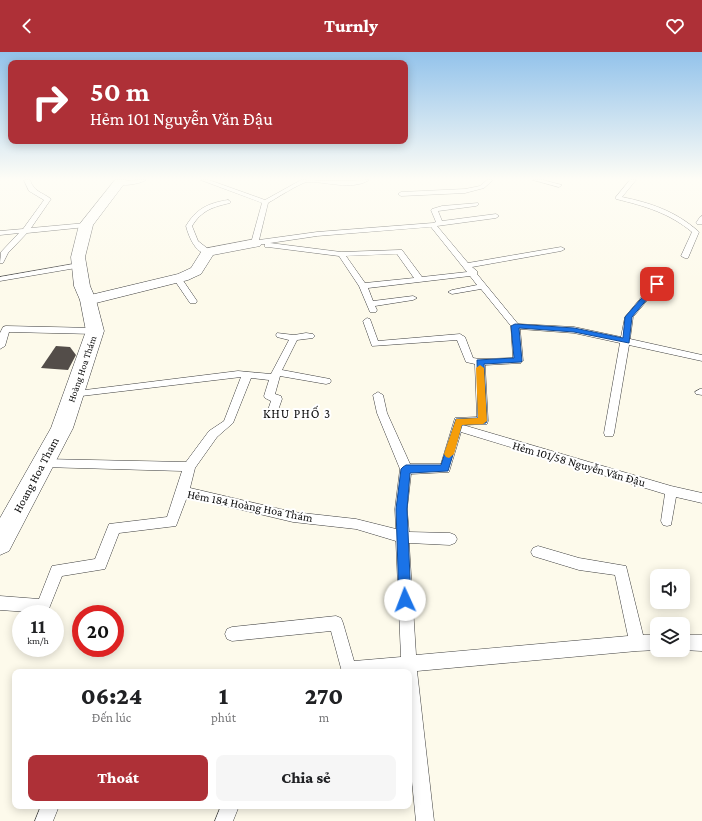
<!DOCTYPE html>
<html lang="vi">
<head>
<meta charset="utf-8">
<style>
  body { margin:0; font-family:"Crimson Pro",serif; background:#f6f6f6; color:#202124; height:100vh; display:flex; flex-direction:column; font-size:15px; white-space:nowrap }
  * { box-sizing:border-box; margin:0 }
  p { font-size:13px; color:#757577 }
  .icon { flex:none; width:22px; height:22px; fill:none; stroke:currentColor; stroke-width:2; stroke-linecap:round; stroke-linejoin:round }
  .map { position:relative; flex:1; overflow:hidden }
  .sheet { position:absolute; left:12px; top:617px; width:400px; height:140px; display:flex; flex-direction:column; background:#fff; border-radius:8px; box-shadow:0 2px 10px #0003 }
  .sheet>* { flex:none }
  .banner { position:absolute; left:8px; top:8px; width:400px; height:84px; border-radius:8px; box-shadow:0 2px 10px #0003; background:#ae3037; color:#fff; overflow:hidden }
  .controls { position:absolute; left:650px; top:517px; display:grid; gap:8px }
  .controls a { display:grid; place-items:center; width:40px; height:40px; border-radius:8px; background:#fff; box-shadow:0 2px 10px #0003; font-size:20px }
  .speed { position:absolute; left:12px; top:553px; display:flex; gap:8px; font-size:20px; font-weight:700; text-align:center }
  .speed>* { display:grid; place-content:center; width:52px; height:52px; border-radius:50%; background:#fff; box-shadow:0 2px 10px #0003; line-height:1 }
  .speed small { font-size:10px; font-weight:400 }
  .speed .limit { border:6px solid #d22; background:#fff; color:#111 }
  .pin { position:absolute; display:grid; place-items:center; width:34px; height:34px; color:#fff; margin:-17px; border-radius:8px; box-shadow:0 2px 6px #0006 }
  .me { position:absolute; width:44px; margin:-22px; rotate:358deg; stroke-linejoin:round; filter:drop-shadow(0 0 3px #0008) }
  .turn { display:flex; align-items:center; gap:14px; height:84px; padding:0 16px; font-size:18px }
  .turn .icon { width:52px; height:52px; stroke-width:2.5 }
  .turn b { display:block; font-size:28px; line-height:34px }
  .eta { display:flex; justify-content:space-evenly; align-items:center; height:68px; text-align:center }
  .eta b { font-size:24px; font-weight:800; line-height:28px }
  .action { display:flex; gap:8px; margin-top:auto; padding:8px 16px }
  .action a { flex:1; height:46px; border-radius:8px; background:#ae3037; color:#fff; font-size:16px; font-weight:800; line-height:46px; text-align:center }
  .action a+a { background:#f6f6f6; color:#202124 }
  header { display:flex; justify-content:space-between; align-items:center; height:52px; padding:0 16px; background:#ae3037; color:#fff; font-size:18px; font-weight:800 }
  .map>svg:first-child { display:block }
  .building { fill:#534d49 }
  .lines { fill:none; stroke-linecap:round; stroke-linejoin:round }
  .service-casing { stroke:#3e3e3e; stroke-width:1 }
  .minor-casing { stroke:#3e3e3e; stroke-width:1 }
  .tertiary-casing { stroke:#3e3e3e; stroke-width:1 }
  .service { fill:#fff; fill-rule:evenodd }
  .minor { fill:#fff; fill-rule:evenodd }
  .tertiary { fill:#fff; fill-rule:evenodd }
  .route { fill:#1a73e8; stroke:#114b97 }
  .slow { fill:#f59e0b }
  .labels { text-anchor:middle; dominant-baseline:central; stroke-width:4; stroke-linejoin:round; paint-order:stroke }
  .far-street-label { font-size:10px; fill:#0b0b0b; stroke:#fff }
  .street-label { font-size:12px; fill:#0b0b0b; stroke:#fff }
  .neighbourhood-label { font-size:13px; letter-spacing:1px; fill:#0b0b0b; stroke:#fff }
</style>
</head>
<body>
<header><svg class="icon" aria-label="back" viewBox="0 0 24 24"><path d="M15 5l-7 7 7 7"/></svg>Turnly<svg class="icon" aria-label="heart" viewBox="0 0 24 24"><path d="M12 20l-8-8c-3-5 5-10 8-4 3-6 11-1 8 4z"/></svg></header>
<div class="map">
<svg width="702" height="769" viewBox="0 0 702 769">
  <rect width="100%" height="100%" fill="#fdfaeb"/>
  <!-- building -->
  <path class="building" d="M56 294 70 295 76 303 68 318 41 316Z"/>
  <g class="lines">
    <defs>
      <path id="service" d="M24 128H30C34 140 42 140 51 147L31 176 86 171 89 173 86 175 27 181 8 201 3 211H0L1 200 19 181 0 183V179L23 177 44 148 29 139Z
        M138 128H146C139 132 123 135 116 131L119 129Z
        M201 128H209L265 148 301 128 335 129 369 128C352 139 325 129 307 130 300 131 275 147 268 151L259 188 317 180 433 171 436 170 431 158 432 157 442 154 478 151V153L476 154 438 159 442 169 496 162 499 164 496 166 437 174 468 211 561 195 565 197 561 199 472 215 477 219V222L518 272 574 275 621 285 625 265 654 230H657L661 232 633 265 630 287 702 303V309L629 293 614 381 613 384H605L604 381 620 291 574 281 520 277 523 309 521 311 485 313 488 369 487 372 463 373 671 434 702 441V451L676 445 671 473 667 474 663 473 661 469 665 442 461 380 449 420 411 422 407 457 409 480 450 481 455 483 457 487 455 491 450 493 409 491 416 603 628 584 615 523 579 518 533 504 531 500 533 496 538 494 579 506 626 514 643 583H657V598H658L637 599 417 619 434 769H416L409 700V620H342L331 579 232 589 227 587 225 582 227 577 232 575 336 564 341 566 343 571 354 609 401 605 396 489 356 477 293 470 187 445 176 474 119 481 105 517 62 524 48 559 43 561 0 558V544L39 547 52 514 95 507 109 472 167 465 182 419 43 415 39 414 37 411 39 408 43 407 186 410 209 379 224 369 241 325 73 345 69 344 68 342 69 340 238 319 271 322 289 288 277 285 276 283 277 281 294 283 306 281 313 282 315 284 313 286 297 288 282 318 330 327 331 329 330 331 326 332 280 324 275 342 281 344 282 347 276 364H268L267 361 271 349 265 346 264 344 269 328 251 326 233 371 217 385 195 416 190 436 293 460 356 467 396 477 395 457 400 417 377 361 373 343 378 340 383 343 387 361 410 412H441L455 366 477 365 475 312 466 310 457 288 372 294 363 269 367 266 370 267 378 289 460 282 465 285 473 306 480 307 513 306 511 274 481 237 452 242 448 240 452 238 477 233 470 224 368 236 373 249 413 244 417 246 413 248 375 254 377 258 376 260H370L359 234 339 204 268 195H265V192L252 193 251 191 262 151ZM431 175 467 220 422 225 402 198H399L341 200 270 191 317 184ZM397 202 414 226 365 231 346 204Z
        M487 128H493L484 136 465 141 401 144 398 142 401 140 465 137 480 134Z
        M533 128H543L562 133 559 135Z
        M630 128H636L622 145C651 151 675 159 698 179L699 180 688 206H685L681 204 692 180C669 161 645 154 616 147V145Z
        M228 148 231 150 230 151C213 155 202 158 192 174L198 189 212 200 211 202C196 204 189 185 186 174 196 157 208 151 228 148Z
        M702 164V172H697L696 171 700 165Z
        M79 211 83 213 82 215 0 229V225Z
        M174 224H180L197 249 196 251H190L173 226Z
        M6 274 95 276 99 279 95 282 9 280 5 294 0 297V281L3 275Z
        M700 337H702V343L696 342 695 340Z
        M683 583H702V599L682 598H683Z
        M41 754H59L53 769H35Z
        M221 754H239L233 769H215Z"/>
      <path id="minor" d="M255 187 260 188 262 191 260 194 213 203 201 222 188 228 88 253 82 251 80 248 82 245 178 222 191 216 203 197Z"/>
      <path id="tertiary" d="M115 128H127L93 173 85 205 90 234 96 248 104 279 73 376 9 499 0 503V466L51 376 86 279 80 248 74 234 71 205 79 173Z"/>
    </defs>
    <!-- service casing -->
    <use href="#service" class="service-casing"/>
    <!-- minor casing -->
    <use href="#minor" class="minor-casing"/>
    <!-- tertiary casing -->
    <use href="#tertiary" class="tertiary-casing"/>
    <!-- service -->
    <use href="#service" class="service"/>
    <!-- minor -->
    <use href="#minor" class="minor"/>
    <!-- tertiary -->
    <use href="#tertiary" class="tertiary"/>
  </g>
  <!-- sky -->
  <linearGradient id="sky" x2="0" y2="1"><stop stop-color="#93c3eb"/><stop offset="0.54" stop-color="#fefdf6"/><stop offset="1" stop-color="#fefdf6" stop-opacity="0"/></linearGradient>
  <rect width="702" height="235" fill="url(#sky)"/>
  <!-- route -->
  <path class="route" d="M655 231 660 232 632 265 629 291 574 280 519 276 522 309 521 310 484 312 487 369 486 371 462 373 448 419 410 421 407 457 411 548 409 552 405 554 401 552 399 548 396 457 401 417 403 415 406 413H441L456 367 478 366 477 308 514 306 511 274 515 272 574 276 623 286 625 265Z"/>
  <!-- slow -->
  <path class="slow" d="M480 313 484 316 487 369 483 372 462 373 454 402 449 406 446 405 444 402 456 367 478 366 476 316Z"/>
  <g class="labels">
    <!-- far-street labels -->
    <g class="far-street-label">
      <text transform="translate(82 317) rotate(-71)">Hoàng Hoa Thám</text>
    </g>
    <!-- street labels -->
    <g class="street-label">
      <text transform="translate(579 412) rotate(16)">Hẻm 101/58 Nguyễn Văn Đậu</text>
      <text transform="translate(36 423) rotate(-62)">Hoang Hoa Tham</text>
      <text transform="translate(250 454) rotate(11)">Hẻm 184 Hoàng Hoa Thám</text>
    </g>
    <!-- neighbourhood labels -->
    <g class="neighbourhood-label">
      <text x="297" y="361">KHU PHỐ 3</text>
    </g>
  </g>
</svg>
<div class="controls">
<a><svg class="icon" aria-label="sound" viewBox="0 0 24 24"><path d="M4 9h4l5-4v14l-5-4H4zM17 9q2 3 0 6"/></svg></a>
<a><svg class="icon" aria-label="layers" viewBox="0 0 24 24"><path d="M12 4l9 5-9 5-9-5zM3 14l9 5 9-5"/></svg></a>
</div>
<div class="speed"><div>11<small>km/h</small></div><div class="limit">20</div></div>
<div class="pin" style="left:657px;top:232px;background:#d93025"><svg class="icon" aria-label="arrive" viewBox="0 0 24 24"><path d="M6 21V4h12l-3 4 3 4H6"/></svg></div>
<svg class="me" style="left:405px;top:548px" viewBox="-20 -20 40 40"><circle r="19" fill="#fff"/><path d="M0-13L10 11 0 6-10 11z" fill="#1a73e8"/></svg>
<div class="banner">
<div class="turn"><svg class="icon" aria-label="right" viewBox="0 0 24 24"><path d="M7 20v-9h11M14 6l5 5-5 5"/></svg><div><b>50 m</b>Hẻm 101 Nguyễn Văn Đậu</div></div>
</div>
<section class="sheet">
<div class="eta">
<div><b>06:24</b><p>Đến lúc</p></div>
<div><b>1</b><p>phút</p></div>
<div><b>270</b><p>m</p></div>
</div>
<div class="action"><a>Thoát</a><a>Chia sẻ</a></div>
</section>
</div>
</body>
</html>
